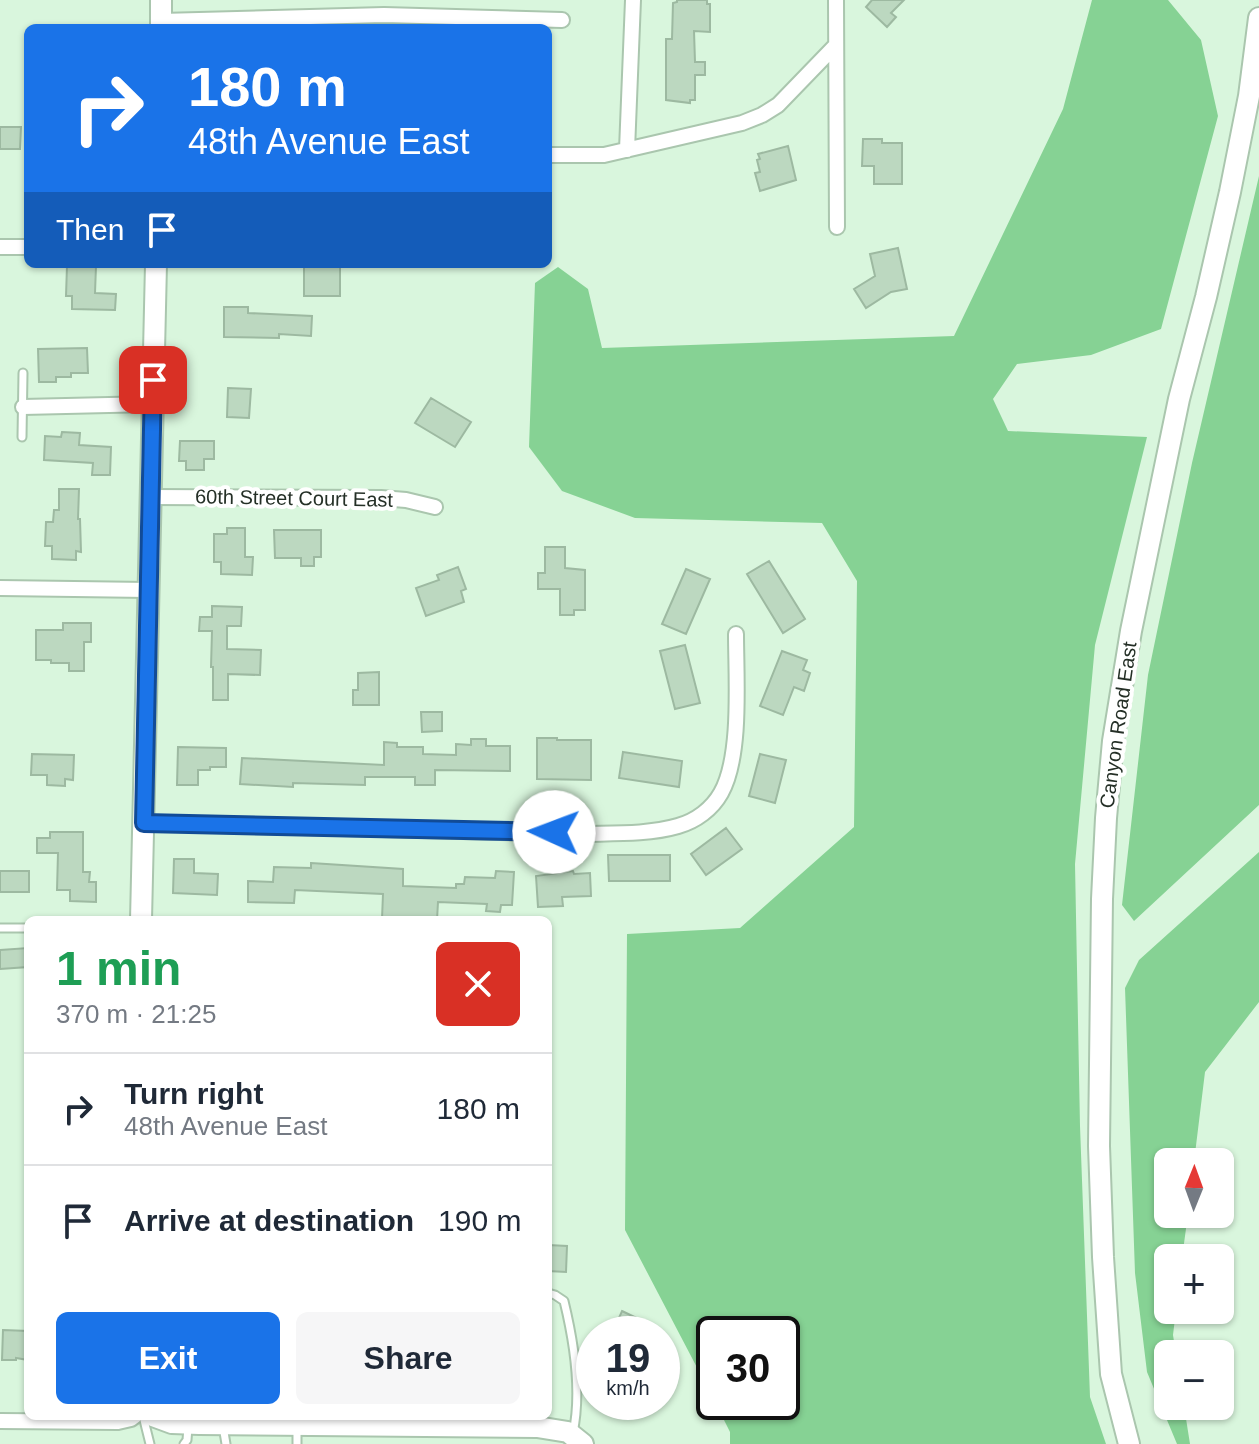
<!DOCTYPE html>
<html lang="en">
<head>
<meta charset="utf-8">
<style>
  body { margin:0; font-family:Arial,sans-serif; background:#f6f6f7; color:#1f2937; height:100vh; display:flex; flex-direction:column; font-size:30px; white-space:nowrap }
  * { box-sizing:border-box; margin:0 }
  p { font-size:26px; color:#747a83 }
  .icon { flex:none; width:44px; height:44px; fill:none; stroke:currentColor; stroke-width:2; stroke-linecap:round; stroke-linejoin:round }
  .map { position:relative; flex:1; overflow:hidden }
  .sheet { position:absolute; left:24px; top:916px; width:528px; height:504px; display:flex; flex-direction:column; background:#fff; border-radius:12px; box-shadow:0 2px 6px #0004 }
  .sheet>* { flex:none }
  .top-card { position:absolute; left:24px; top:24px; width:528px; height:244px; border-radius:12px; box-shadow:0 2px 6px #0004; background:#1a73e8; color:#fff; overflow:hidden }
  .needle { width:52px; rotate:1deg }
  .tools { position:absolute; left:1154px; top:1148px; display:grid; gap:16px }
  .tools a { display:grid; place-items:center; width:80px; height:80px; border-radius:12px; background:#fff; box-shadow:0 2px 6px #0004; font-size:40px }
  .speed { position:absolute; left:576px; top:1316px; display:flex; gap:16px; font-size:40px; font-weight:700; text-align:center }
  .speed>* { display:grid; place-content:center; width:104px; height:104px; border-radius:50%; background:#fff; box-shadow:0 2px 6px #0004; line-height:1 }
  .speed small { font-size:20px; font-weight:400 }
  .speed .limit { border:4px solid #111; border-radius:12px; background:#fff; color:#111 }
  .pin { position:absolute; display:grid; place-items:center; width:68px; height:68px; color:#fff; margin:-34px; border-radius:16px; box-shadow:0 4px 12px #0006 }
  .me { position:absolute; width:88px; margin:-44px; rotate:272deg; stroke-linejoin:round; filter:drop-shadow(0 0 6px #0008) }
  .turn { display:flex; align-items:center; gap:28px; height:168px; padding:0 32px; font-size:36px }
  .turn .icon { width:104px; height:104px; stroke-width:2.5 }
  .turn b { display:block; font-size:56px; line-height:68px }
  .then { display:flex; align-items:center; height:76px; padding:0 32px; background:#0003; gap:16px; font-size:30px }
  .round { display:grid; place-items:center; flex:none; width:84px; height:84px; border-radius:12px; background:#f6f6f7 }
  .summary { display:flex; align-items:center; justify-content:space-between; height:136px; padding:0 32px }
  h1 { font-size:48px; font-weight:700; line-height:60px; color:#1e9e55 }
  .button { display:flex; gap:16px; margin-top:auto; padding:16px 32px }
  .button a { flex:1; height:92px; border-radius:12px; background:#1a73e8; color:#fff; font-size:32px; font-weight:700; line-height:92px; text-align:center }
  .button a+a { background:#f6f6f7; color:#1f2937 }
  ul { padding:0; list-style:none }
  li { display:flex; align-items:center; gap:24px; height:112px; padding:0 32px; border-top:2px solid #e0e1e3 }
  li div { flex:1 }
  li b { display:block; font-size:30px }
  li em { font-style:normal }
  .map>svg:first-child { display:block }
  .forest { fill:#86d294 }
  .building { fill:#bcd8c0; stroke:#9db9a1; stroke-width:2 }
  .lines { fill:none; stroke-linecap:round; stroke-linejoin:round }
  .lane-casing { stroke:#aac6ae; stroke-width:11 }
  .street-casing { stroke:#aac6ae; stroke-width:18 }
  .secondary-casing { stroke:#aac6ae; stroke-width:24 }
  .lane { stroke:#fff; stroke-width:7 }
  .street { stroke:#fff; stroke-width:14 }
  .secondary { stroke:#fff; stroke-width:20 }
  .route-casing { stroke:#114b97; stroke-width:20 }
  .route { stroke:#1a73e8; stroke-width:14 }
  .labels { text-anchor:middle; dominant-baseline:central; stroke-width:8; stroke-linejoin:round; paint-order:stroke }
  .street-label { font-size:20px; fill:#242f26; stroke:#fff }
</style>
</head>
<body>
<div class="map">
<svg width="1259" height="1444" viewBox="0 0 1259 1444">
  <rect width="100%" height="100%" fill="#d9f6dd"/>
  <!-- forest -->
  <path class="forest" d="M1092 0H1168L1201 40 1218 116 1161 329 1091 355 1017 364 993 399 1008 431 1147 437 1095 645 1075 864 1080 1126 1090 1397 1106 1444H730V1432L715 1402H782V1334H714V1400L625 1230 627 934 740 928 854 827 857 581 822 523 635 518 562 491 529 447 535 283 558 267 588 289 602 348 954 336 1063 109Z
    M1259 176V805L1134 921 1122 905 1148 675 1192 463Z
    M1259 852V1002L1205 1072 1194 1162H1168V1214H1188L1182 1258H1168V1310H1176L1173 1335 1176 1354H1168V1406H1184L1190 1444H1177L1147 1372 1135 1273 1125 988 1139 960Z"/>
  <!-- building -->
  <path class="building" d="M677 0H707V4H710V32L694 31 695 62H705V75H695V100H690V103L666 100V39H672L673 3 677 2Z
    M872 0H904L891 13 896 17 887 27 866 7Z
    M0 127H21L20 149H0Z
    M863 139H882V143H902V184H874V166H862Z
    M788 146 796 180 760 191 755 173 760 172 757 160 760 159 758 154Z
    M898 248 907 289 891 292 866 308 854 289 875 276 870 254Z
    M304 264H340V296H304Z
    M67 266H96L95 293 116 294 115 310 72 309V296H66Z
    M224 307H248V313L312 316 311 336 279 334V338L224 337Z
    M87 348 88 373H71V377H56V382H39L38 349Z
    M228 388 251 389 249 418 227 417Z
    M431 398 471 422 455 447 415 423Z
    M62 432 80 433 79 445 111 447 110 475H92L93 463 44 460 45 436 61 437Z
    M180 441H214V459H204V470H186V461H179Z
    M59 489H79L78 519H80L81 552 76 551V560L52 559V546H45L46 522H53L54 510H59Z
    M227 528H245V557H253L252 575 221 574V562H214V534H227Z
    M274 530H321V557H314V566H301V558H275Z
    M545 547H565V568L585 570V610H574V615H560V589H538V573H545Z
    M769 561 805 619 783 633 747 574Z
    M458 567 466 589 461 591 464 602 426 616 416 588 439 580 437 575Z
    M686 569 710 579 686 634 662 624Z
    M212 606 242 607 241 626H227V649L261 650 260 675 228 674V700H213V667H211L212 631H199L200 617H212Z
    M63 623H91V642H84V671H69V663H51V660H36V630H63Z
    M685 645 700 703 675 709 660 651Z
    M782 651 807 660 803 670 810 673 804 691 794 687 783 715 760 706Z
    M379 672V705H353V690H358V673Z
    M421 712H442V731L422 732Z
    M537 738H557V740H591V780L537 779Z
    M471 739H486V746H510V771L435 770V785H415V777H365V785L293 783V787L240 784 242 758 384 765V742L397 743V747H423V754L456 755V744L471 745Z
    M178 747 226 748V767H210V770H198V785H177Z
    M623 752 682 761 679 787 619 778Z
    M32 754 74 755 73 780 65 779V786L47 785V775H31Z
    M760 754 786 760 775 803 749 796Z
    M726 828 742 849 706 875 691 854Z
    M50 832H83V872H90L89 882H96V902L70 901V890H57L58 853H37V838H50Z
    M608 855H670V881H609Z
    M174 859H194V873L218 874 217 895 173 893Z
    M311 863 403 869V886L456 888V884H464L465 877 495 878 496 871 514 872 512 905H501L500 912 486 911 487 904 438 902 437 920H435L382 919 383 894 295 890 294 903 248 902V881L273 882 274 867 311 868Z
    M0 871H29V892H0Z
    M573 871 574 874 590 873 591 896 562 897 563 906 538 907 536 876Z
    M28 948V967L0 969V950Z
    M548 1245 567 1246 566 1272 548 1271Z
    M622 1311 645 1322 639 1334H612Z
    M3 1330 28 1331V1360L16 1358V1360H2Z"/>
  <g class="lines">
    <defs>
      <path id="lane" d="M22 437 23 373
        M0 928H28
        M548 1293 555 1295 564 1301C574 1342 582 1391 573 1433
        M143 1416 150 1444
        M223 1426 226 1444
        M297 1427V1444
        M184 1444 187 1440 188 1427"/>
      <path id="street" d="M836 0 837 227
        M161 21 384 15 562 20
        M627 150 633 0
        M548 155H604L742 123 762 115 778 105 836 45
        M0 247H28
        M23 407 152 404
        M151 497 381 498 406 500 435 507
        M0 588 148 590
        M144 823 579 834C611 833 647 835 678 826 696 821 712 809 721 793 742 756 736 677 736 634
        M0 1421 118 1422 131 1419 135 1416"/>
      <path id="secondary" d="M161 28V0
        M141 920 156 264
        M153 1416 172 1423 199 1424 537 1427 568 1432 583 1444
        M1129 1444 1111 1374 1103 1257 1099 1146 1102 899 1106 818 1113 741 1131 631 1179 399 1206 297 1230 192 1249 96 1259 18"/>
    </defs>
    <!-- lane casing -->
    <use href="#lane" class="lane-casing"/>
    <!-- street casing -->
    <use href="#street" class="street-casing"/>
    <!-- secondary casing -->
    <use href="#secondary" class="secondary-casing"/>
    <!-- lane -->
    <use href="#lane" class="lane"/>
    <!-- street -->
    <use href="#street" class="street"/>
    <!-- secondary -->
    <use href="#secondary" class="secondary"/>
  </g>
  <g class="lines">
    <defs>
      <path id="route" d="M153 380 144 823 554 832"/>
    </defs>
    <!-- route casing -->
    <use href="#route" class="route-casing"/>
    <!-- route -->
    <use href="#route" class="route"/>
  </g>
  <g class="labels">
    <!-- street labels -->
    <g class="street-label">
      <text transform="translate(294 498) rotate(1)">60th Street Court East</text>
      <text transform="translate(1118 725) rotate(-82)">Canyon Road East</text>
    </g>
  </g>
</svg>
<div class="tools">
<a><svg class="needle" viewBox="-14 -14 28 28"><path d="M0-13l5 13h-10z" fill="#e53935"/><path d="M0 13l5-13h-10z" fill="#747a83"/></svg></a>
<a>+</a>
<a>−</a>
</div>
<div class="speed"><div>19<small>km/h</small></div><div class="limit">30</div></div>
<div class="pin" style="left:153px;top:380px;background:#d93025"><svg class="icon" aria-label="arrive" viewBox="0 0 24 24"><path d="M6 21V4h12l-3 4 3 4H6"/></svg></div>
<svg class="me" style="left:554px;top:832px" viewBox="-20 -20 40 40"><circle r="19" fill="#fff"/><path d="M0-13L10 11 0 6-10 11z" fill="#1a73e8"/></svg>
<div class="top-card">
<div class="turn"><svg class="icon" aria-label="right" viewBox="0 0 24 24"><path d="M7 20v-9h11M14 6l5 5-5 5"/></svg><div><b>180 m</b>48th Avenue East</div></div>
<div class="then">Then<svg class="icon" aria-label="arrive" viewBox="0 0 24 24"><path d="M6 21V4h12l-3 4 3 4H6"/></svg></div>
</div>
<section class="sheet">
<div class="summary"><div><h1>1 min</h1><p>370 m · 21:25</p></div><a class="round" style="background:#d93025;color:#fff"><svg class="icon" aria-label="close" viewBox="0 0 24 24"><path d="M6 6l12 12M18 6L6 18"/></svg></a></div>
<ul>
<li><svg class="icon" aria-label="right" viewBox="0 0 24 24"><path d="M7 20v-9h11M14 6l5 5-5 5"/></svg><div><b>Turn right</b><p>48th Avenue East</p></div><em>180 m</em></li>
<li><svg class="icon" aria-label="arrive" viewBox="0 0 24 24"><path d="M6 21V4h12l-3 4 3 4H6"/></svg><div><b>Arrive at destination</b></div><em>190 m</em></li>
</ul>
<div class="button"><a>Exit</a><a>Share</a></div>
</section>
</div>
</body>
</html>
